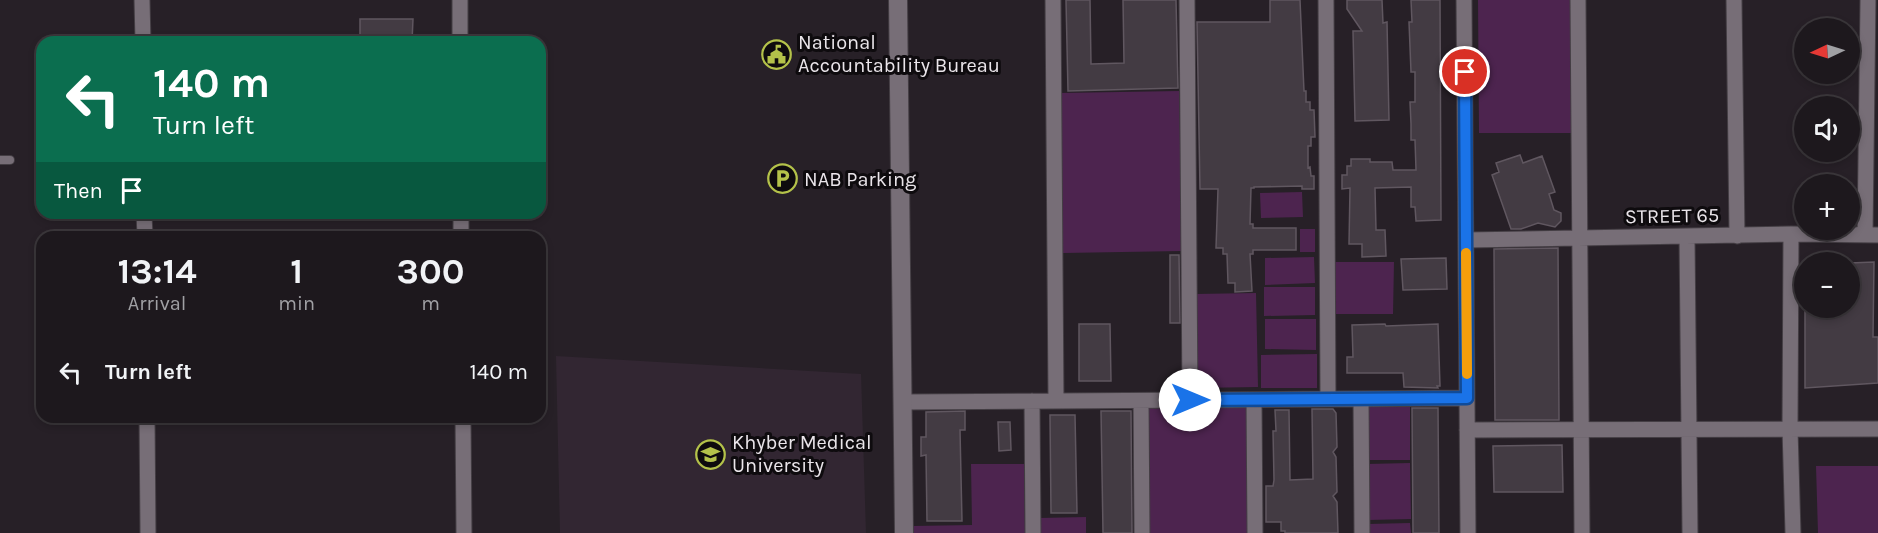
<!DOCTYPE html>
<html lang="en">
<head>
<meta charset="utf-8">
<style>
  body { margin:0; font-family:Karla,sans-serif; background:#252126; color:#f1f3f6; height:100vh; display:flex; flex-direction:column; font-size:22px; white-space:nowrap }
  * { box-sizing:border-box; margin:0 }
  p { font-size:20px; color:#a0a0a4 }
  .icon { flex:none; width:33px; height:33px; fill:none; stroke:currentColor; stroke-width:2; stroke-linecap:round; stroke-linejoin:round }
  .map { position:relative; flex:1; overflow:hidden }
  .side { position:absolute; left:36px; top:231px; width:510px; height:192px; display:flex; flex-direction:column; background:#1d181d; border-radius:18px; box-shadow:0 3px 9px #0003,0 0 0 2px #3b373b }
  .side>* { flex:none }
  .guide { position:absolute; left:36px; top:36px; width:510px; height:183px; border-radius:18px; box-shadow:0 3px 9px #0003,0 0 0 2px #3b373b; background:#0b6e4f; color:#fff; overflow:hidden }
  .needle { width:39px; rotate:266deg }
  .controls { position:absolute; left:1794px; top:18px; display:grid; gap:12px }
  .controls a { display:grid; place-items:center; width:66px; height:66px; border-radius:50%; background:#1d181d; box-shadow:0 3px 9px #0003,0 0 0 2px #3b373b; font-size:30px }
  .pin { position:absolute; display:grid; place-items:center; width:51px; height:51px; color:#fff; margin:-26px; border:3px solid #fff; border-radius:50%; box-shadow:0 2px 6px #0007 }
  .me { position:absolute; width:66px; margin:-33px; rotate:90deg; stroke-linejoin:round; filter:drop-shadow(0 0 4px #0008) }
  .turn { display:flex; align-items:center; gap:21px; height:126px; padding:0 18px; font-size:27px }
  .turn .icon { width:78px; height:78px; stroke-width:2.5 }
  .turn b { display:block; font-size:42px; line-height:51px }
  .then { display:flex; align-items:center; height:57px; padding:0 18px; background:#0003; gap:12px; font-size:22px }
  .eta { display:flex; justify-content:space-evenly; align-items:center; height:102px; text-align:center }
  .eta b { font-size:36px; font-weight:700; line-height:42px }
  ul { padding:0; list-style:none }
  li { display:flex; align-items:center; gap:18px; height:78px; padding:0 18px }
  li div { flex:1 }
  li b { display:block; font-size:22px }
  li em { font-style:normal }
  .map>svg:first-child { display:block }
  .built { fill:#322632 }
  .green { fill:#4d244f }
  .building { fill:#433b43; stroke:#605760; stroke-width:1.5 }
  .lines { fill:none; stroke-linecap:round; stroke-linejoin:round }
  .lane-casing { stroke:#443e44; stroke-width:10 }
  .street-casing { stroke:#443e44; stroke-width:17 }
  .secondary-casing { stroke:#443e44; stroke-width:20 }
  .lane { stroke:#776e77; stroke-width:8 }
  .street { stroke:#776e77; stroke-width:15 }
  .secondary { stroke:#776e77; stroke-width:18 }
  .route-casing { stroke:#114b97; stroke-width:15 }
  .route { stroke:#1a73e8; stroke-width:10 }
  .slow { stroke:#f59e0b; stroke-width:10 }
  .labels { text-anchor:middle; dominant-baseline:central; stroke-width:6; stroke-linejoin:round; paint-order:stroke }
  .poi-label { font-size:20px; fill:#eae5ea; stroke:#0e0b0e; text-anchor:start }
  .street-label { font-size:20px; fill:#eae5ea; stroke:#0e0b0e }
</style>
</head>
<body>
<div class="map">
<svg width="1878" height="533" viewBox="0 0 1878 533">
  <rect width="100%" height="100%" fill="#272027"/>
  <!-- built -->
  <path class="built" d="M556 356 861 374 866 533H560Z"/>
  <!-- green -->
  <path class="green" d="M1478 0H1573L1574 133H1479Z
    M1179 91 1182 251 1063 253 1060 93Z
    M1302 192 1303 217 1261 218 1260 193Z
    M1300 229H1315V252H1300Z
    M1314 257 1315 283 1265 285V258Z
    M1335 262H1394L1393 314H1335Z
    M1264 287H1315V315L1264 316Z
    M1256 293 1258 387 1196 388 1195 294Z
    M1265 319H1316V350L1265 349Z
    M1317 354V388H1261V355Z
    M1367 404H1410V460H1367Z
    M1248 407 1249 533H1150L1149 408Z
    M1410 463 1411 519 1368 520 1367 464Z
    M971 464H1024L1025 533H913V526L972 525Z
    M1816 466H1878V533H1818Z
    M1086 517V533H1039V518Z
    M1410 523 1411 533H1368V524Z"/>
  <!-- building -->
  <path class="building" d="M1066 0H1090L1091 64 1124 63 1123 0H1176L1178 88 1068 91Z
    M1270 0H1300L1304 91H1306V102H1310V110H1314L1315 137H1311V146H1308V168L1310 167 1311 176H1314V189H1302V186L1254 187V188H1251L1250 224H1253V228H1296V250H1253V254H1250L1252 291 1235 292V283H1228L1227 254H1223V248H1216L1218 189H1200L1197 22H1270Z
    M1347 0H1382L1383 23 1387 22 1389 120 1355 121 1353 31H1362L1347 9Z
    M1411 0H1440L1441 220 1416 221 1415 207H1411V187L1375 188 1376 230H1385L1386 256 1362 257V244H1349L1350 188 1342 189V175H1347V166H1351V159H1370V162H1392L1393 170H1416L1415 140H1411V124L1410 102H1415V72H1411L1409 22H1412Z
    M360 19H413L412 42H360Z
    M1520 155 1523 163 1542 156 1555 192 1549 194 1554 210 1561 213V221L1555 227 1538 223 1521 229H1511L1492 175 1499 172 1496 163Z
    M1558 248 1559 420H1495L1494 249Z
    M1170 255H1179L1180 323H1170Z
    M1446 258 1447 289 1403 290 1401 259Z
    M1874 262 1873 337H1878V383L1805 388V308H1850V263Z
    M1079 324H1110L1111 381H1079Z
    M1385 324 1386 326 1438 324 1440 386H1437L1438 388 1404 387 1403 373H1347V357H1353L1352 325Z
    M1412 408H1438L1439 533H1413Z
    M1312 409H1333L1336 413 1337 447 1333 452 1336 457 1337 492 1333 496 1337 502 1338 533H1285V531H1281V522H1266V486H1273L1274 480 1273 431H1276L1275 410H1289L1290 480 1313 479Z
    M965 411V430H960L962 521H927L926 455 921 456V437H926V412Z
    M1101 411H1131L1132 533H1103Z
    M1050 415H1075L1077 513H1051Z
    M998 422H1010L1011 450 999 451Z
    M1562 445 1563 492H1494L1493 446Z"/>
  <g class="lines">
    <defs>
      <path id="lane" d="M0 160H10"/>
      <path id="street" d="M142 0 143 42
        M460 0V42
        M1053 0 1056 401
        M1187 0 1190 400
        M1326 0 1328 399
        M1464 0 1468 533
        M1578 0 1582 533
        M1734 0 1737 236
        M144 213 145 237
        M461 213V237
        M1791 234 1790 429 1793 533
        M1865 235 1868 0
        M1687 237 1690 533
        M1466 240 1791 234 1878 235
        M1361 399 1362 533
        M1254 400 1255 533
        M1032 401 1033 533
        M1141 401 1142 533
        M903 402 1467 398
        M147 417 148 533
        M463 417 464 533
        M1467 430 1878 429"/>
      <path id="secondary" d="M898 0 904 533"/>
    </defs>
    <!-- lane casing -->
    <use href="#lane" class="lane-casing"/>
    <!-- street casing -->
    <use href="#street" class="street-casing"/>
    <!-- secondary casing -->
    <use href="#secondary" class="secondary-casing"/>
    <!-- lane -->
    <use href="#lane" class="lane"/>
    <!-- street -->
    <use href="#street" class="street"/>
    <!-- secondary -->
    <use href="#secondary" class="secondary"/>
  </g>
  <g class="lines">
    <defs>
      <path id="route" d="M1190 400 1467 398 1465 72"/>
    </defs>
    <!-- route casing -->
    <use href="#route" class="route-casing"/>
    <!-- route -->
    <use href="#route" class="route"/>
    <!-- slow -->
    <path class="slow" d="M1466 253 1467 374"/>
  </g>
  <!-- icons -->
  <defs>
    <symbol id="civic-ring" viewBox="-11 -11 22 22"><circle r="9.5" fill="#0e0b0e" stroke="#b4c24a" stroke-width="1.5"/><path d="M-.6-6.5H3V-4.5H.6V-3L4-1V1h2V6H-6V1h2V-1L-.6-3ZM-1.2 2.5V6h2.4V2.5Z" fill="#b4c24a"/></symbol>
    <symbol id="parking-ring" viewBox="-11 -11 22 22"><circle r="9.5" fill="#0e0b0e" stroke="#b4c24a" stroke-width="1.5"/><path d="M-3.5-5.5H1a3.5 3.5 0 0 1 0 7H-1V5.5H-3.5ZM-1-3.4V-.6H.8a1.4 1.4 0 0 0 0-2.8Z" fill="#b4c24a"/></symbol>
    <symbol id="university-ring" viewBox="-11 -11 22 22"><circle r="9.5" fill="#0e0b0e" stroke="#b4c24a" stroke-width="1.5"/><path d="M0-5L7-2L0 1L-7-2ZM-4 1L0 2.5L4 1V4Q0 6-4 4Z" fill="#b4c24a"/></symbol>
  </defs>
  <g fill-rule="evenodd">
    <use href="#civic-ring" x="760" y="38" width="33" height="33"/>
    <use href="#parking-ring" x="766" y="162" width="33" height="33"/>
    <use href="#university-ring" x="694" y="438" width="33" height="33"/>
  </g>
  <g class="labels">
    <!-- poi labels -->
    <g class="poi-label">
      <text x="798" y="42">National<tspan x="798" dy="23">Accountability Bureau</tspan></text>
      <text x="804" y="179">NAB Parking</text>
      <text x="732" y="442">Khyber Medical<tspan x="732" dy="23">University</tspan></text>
    </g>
    <!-- street labels -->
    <g class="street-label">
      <text transform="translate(1672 216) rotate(-1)">STREET 65</text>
    </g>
  </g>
</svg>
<div class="controls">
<a><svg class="needle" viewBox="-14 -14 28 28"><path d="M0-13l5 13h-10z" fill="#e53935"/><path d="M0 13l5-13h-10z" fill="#a0a0a4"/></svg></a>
<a><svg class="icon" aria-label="sound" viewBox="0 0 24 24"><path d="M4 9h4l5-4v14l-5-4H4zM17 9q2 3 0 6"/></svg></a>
<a>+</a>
<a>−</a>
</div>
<div class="pin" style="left:1465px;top:72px;background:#d93025"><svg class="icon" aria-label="arrive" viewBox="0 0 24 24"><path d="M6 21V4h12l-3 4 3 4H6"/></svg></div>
<svg class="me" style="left:1190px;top:400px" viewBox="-20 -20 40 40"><circle r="19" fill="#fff"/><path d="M0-13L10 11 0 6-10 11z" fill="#1a73e8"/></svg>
<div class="guide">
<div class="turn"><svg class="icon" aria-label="left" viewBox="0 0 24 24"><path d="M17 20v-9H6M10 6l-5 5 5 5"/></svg><div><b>140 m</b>Turn left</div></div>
<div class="then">Then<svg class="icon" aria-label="arrive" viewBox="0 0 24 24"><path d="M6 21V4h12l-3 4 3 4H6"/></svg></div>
</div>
<section class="side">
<div class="eta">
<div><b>13:14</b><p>Arrival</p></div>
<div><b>1</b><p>min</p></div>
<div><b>300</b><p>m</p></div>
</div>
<ul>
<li><svg class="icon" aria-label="left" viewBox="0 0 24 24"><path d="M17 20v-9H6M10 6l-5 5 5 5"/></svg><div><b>Turn left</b></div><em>140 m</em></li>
</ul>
</section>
</div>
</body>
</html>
